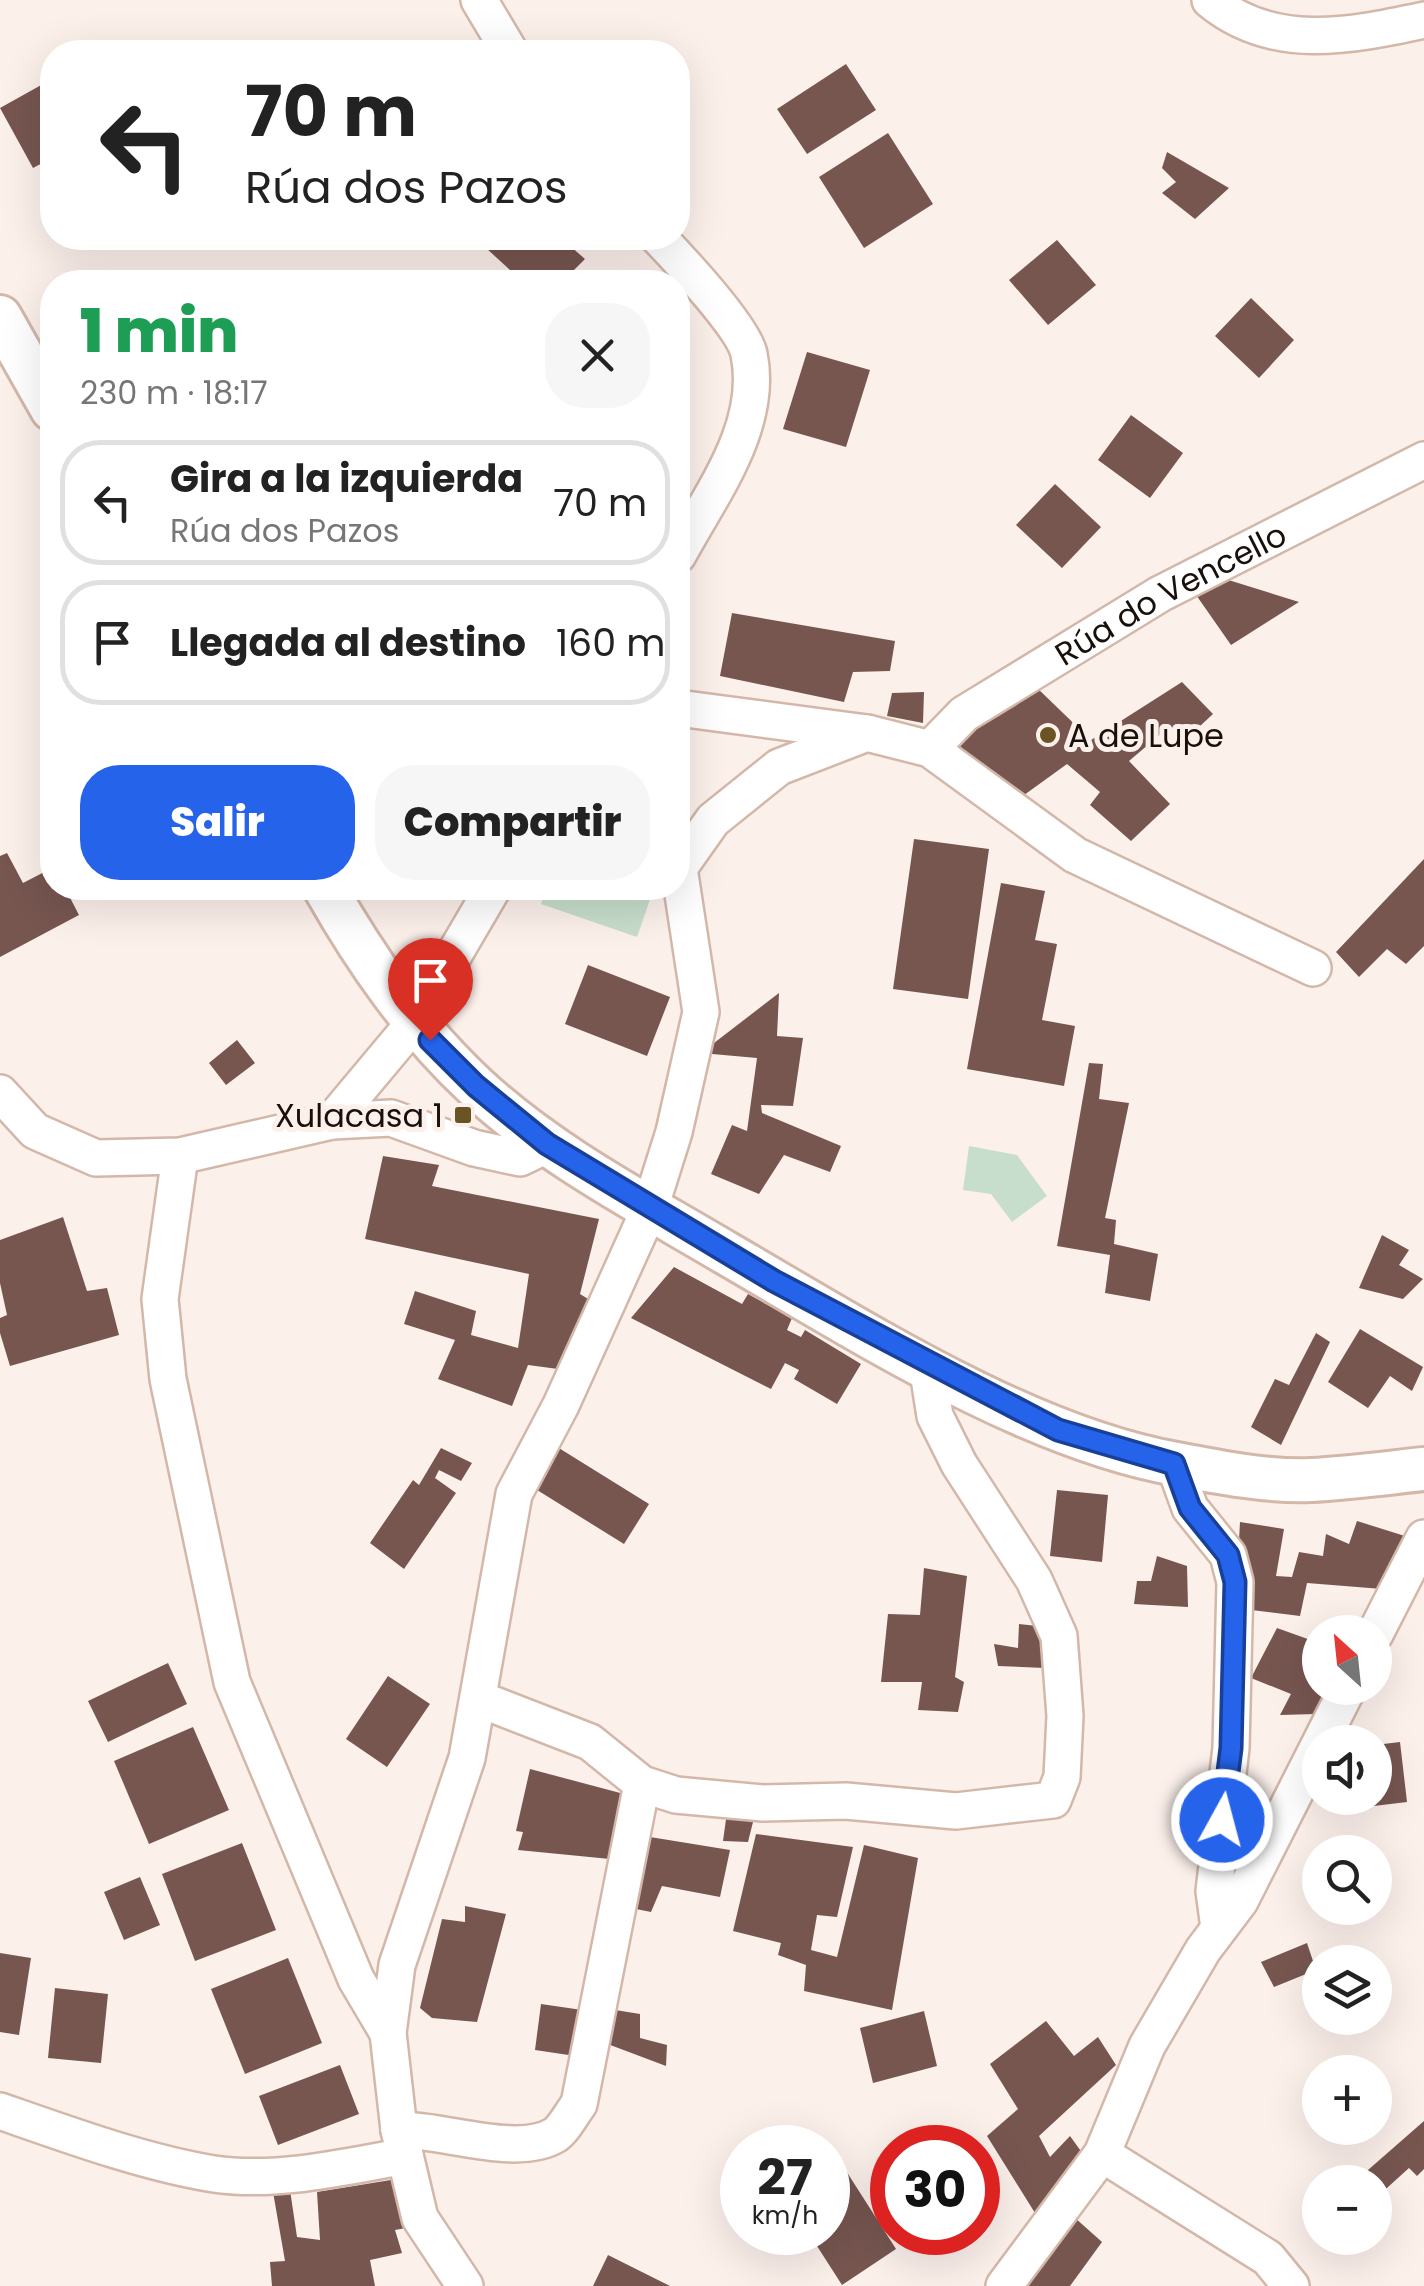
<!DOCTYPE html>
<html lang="es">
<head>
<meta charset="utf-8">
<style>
  body { margin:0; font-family:Poppins,sans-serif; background:#f6f6f6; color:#222; height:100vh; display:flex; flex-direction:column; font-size:38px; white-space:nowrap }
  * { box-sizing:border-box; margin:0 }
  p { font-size:32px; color:#767676 }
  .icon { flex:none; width:55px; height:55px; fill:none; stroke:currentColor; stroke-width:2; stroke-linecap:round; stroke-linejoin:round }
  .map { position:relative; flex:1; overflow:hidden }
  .drawer { position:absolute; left:40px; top:270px; width:650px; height:630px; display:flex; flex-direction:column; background:#fff; border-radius:40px; box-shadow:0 10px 40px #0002 }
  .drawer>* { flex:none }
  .guide { position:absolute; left:40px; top:40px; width:650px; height:210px; border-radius:40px; box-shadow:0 10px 40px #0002; background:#fff; color:#222; overflow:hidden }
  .needle { width:65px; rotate:333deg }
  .fabs { position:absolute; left:1302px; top:1615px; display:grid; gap:20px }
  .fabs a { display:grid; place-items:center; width:90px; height:90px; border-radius:50%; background:#fff; box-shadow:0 10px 40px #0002; font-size:50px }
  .speed { position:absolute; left:720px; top:2125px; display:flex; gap:20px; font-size:50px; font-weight:700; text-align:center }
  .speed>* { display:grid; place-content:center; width:130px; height:130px; border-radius:50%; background:#fff; box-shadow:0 10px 40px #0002; line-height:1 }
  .speed small { font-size:25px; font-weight:400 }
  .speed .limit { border:15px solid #d22; background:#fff; color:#111 }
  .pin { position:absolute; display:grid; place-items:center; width:85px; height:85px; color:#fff; margin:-102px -42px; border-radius:50% 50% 50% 0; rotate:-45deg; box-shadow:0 0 10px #0007 }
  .pin .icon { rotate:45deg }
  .me { position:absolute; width:110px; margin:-55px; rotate:7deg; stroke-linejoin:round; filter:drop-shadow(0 0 8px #0008) }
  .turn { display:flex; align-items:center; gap:35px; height:210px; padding:0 40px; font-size:45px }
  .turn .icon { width:130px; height:130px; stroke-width:2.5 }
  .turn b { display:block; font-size:70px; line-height:85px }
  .round { display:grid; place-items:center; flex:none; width:105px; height:105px; border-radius:40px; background:#f6f6f6 }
  .head { display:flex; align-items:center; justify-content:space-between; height:170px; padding:0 40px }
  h1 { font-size:60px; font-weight:800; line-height:75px; color:#1e9e55 }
  .button { display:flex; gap:20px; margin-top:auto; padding:20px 40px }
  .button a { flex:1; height:115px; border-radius:40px; background:#2563eb; color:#fff; font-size:40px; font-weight:800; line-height:115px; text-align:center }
  .button a+a { background:#f6f6f6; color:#222 }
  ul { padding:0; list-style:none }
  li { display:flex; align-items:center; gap:30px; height:125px; margin:0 20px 15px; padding:0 20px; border:5px solid #e0e0e0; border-radius:40px }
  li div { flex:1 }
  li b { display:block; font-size:38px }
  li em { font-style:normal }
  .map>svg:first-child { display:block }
  .green { fill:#c8decc }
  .building { fill:#775650 }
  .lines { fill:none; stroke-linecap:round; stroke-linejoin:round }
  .minor-casing { stroke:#d3b8aa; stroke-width:40 }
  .tertiary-casing { stroke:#d3b8aa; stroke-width:48 }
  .minor { stroke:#fff; stroke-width:35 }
  .tertiary { stroke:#fff; stroke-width:42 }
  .route-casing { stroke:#184099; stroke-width:25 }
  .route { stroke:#2563eb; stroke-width:18 }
  .poi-dot { fill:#6a5423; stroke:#fcf0eb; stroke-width:4 }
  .labels { text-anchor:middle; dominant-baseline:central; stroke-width:10; stroke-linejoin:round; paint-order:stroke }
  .street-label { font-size:32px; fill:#19100b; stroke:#fcf0eb }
  .poi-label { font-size:32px; fill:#19100b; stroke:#fcf0eb; text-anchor:start }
</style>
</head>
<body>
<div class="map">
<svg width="1424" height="2286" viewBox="0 0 1424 2286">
  <rect width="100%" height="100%" fill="#fcf0eb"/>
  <!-- green -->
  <path class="green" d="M547 888H654L637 937 541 904Z
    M969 1146 1017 1155 1047 1196 1012 1222 991 1194 963 1190Z"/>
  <!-- building -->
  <path class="building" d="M846 64 876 110 807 154 777 109Z
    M52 79V158L33 168 0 108Z
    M888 133 933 204 864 248 819 177Z
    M1167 152 1229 188 1195 219 1162 193 1176 182 1162 168Z
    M68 238H89L73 247Z
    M400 238H426L406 249Z
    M496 238H561L585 259 562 282H523L486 248Z
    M1057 240 1096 285 1048 325 1009 280Z
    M1251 298 1294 340 1259 378 1215 336Z
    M807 352 870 370 846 447 783 429Z
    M1131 415 1183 453 1150 498 1098 460Z
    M1055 484 1101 527 1062 568 1016 525Z
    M1222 578 1299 602 1231 645 1194 592Z
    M732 613 895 641 890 671 853 672 844 702 720 676Z
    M1182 682 1213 714 1185 740 1169 727 1129 761 1170 804 1131 841 1090 805 1100 792 1067 764 1020 798 956 751 1000 702 1034 685 1091 740Z
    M924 692 923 723 887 716 892 693Z
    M52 728V759L40 734Z
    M914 839 989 849 968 999 893 989Z
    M7 853 23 883 52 868V888H65L79 915 0 957V856Z
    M1424 859V946L1406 964 1387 949 1359 977 1336 952Z
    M1001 883 1045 891 1035 940 1057 944 1042 1020 1075 1026 1064 1086 967 1069Z
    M588 965 670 997 647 1056 565 1024Z
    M779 993 777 1036 803 1038 793 1106 761 1105 762 1113 841 1146 830 1172 784 1155 759 1194 711 1174 732 1125 747 1131 757 1058 701 1053Z
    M237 1040 255 1063 226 1085 209 1063Z
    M1089 1063 1103 1064 1099 1099 1129 1103 1105 1218 1116 1220 1114 1244 1158 1254 1150 1301 1105 1293 1110 1255 1057 1246Z
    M383 1156 439 1165 432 1186 599 1219 580 1294 593 1302 558 1369 528 1365 512 1406 438 1379 455 1340 404 1324 415 1291 476 1311 471 1335 518 1348 529 1274 365 1239Z
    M63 1217 87 1291 107 1288 119 1335 10 1366 0 1333V1318L7 1315 0 1283V1240Z
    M1382 1235 1409 1250 1399 1265 1423 1279 1403 1299 1359 1288Z
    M674 1267 742 1304 748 1294 792 1318 787 1330 801 1337 805 1330 861 1364 837 1404 794 1379 799 1370 785 1363 771 1389 631 1318Z
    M1360 1329 1423 1367 1412 1391 1390 1376 1368 1408 1328 1382Z
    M1316 1333 1330 1342 1281 1445 1251 1427 1275 1379 1289 1385Z
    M554 1445 649 1504 624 1544 529 1485Z
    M441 1448 472 1463 461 1481 439 1470 435 1478 456 1493 404 1569 370 1543 413 1480 419 1485Z
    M1057 1490 1108 1495 1102 1562 1050 1556Z
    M1357 1521 1408 1537 1382 1589 1307 1583 1300 1616 1243 1609 1237 1577 1240 1522 1284 1529 1276 1576 1292 1577 1299 1552 1323 1556 1326 1534 1349 1544Z
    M1157 1556 1187 1566 1188 1607 1134 1604 1137 1581H1151Z
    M924 1568 967 1576 955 1677 964 1682 958 1712 918 1710 922 1682H881L888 1614 920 1615Z
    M1019 1624 1037 1626 1045 1668 998 1666 994 1644 1018 1648Z
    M1277 1628 1316 1642 1306 1667 1320 1648V1688H1331L1316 1714 1280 1715 1291 1694 1251 1678Z
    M168 1663 187 1704 108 1742 88 1701Z
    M388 1676 430 1704 387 1767 346 1739Z
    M193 1727 229 1810 149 1844 114 1761Z
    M1400 1742 1407 1802 1357 1808 1356 1798H1375V1745Z
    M530 1769 624 1794 610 1859 518 1850 523 1832 516 1831Z
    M727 1812 755 1814 748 1842 723 1841Z
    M756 1834 853 1847 837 1917 817 1915 811 1950 837 1957 864 1845 918 1858 892 2010 804 1991 806 1965 778 1955 781 1943 733 1931Z
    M650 1837 730 1850 720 1897 662 1886 651 1912 631 1908Z
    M242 1843 276 1930 195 1961 162 1874Z
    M140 1877 160 1925 124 1940 104 1892Z
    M465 1906 506 1914 477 2022 432 2018 420 2008 442 1919 465 1922Z
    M1307 1943 1316 1970 1274 1987 1261 1962Z
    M0 1953 31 1958 19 2035 0 2032Z
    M288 1958 322 2043 245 2074 211 1989Z
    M55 1988 108 1994 101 2063 48 2058Z
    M541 2004 589 2011 582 2057 535 2050Z
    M603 2008 640 2014V2038L667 2045 666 2066 597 2040Z
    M924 2011 937 2066 873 2083 860 2028Z
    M1046 2021 1074 2056 1098 2037 1116 2065 1039 2136 1050 2157 1070 2136 1083 2154 1040 2221 987 2136 1018 2109 990 2064Z
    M340 2065 359 2114 278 2145 259 2096Z
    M1424 2121V2169L1417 2176 1409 2168 1377 2197 1375 2182H1365L1360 2177Z
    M841 2163 896 2249 842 2285 808 2232H828V2171Z
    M403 2178 411 2227 395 2230 402 2253 370 2260 375 2286H272L270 2262 285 2261 273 2192 290 2190 297 2237 320 2240 317 2192Z
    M1074 2217 1102 2242 1070 2286H1019Z
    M608 2255 670 2286H593Z"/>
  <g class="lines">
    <defs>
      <g id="minor">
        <path d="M479 0 510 52"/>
        <path d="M1210 0C1273 52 1349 36 1424 20"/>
        <path d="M659 238C679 259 744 328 749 354 764 427 710 495 678 555"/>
        <path d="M678 708 867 733 930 749 1075 855 1313 968"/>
        <path id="s1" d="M930 749 964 714 1160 594 1424 460"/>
        <path d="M0 1093 35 1131 96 1158 180 1156 332 1121 391 1118 474 1148 520 1158 547 1145"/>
        <path d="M332 1121 414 1023 493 888"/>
        <path d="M180 1156 160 1299 168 1379 232 1682 356 1979 388 2033"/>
        <path d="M1174 1464 1190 1508 1228 1555 1235 1582 1231 1748 1214 1891 1219 1928"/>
        <path d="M1375 1634 1424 1538"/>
        <path d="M479 1699 590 1742 642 1784 676 1795 763 1803 846 1801 956 1811 1053 1800 1062 1777 1065 1716 1059 1636 1034 1580 959 1464 935 1416 927 1365"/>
        <path d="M0 2111C66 2134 145 2163 214 2174 274 2183 347 2167 405 2156"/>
        <path d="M399 2130C442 2129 517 2158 555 2135 564 2129 572 2113 579 2104L642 1784"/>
        <path d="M1102 2154 1268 2258 1291 2286"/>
        <path d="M465 2286 420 2218 399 2130 388 2033 397 1965 467 1758 514 1494 561 1405 650 1208 674 1132 701 1012 679 868 713 820 779 767 867 733"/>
        <path d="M1004 2286 1102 2154 1147 2046 1203 1950 1240 1901 1348 1688"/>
      </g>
      <path id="tertiary" d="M0 317 52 409
        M325 888C366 960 413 1028 475 1086 548 1154 640 1202 726 1253 859 1330 1025 1437 1176 1464 1217 1472 1269 1482 1311 1480 1349 1478 1386 1473 1424 1469"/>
    </defs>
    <!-- minor casing -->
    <use href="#minor" class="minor-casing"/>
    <!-- tertiary casing -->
    <use href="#tertiary" class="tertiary-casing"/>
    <!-- minor -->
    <use href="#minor" class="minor"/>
    <!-- tertiary -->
    <use href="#tertiary" class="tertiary"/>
  </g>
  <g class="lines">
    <defs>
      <path id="route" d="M430 1040 476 1086 547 1144 774 1281 1058 1430 1174 1464 1190 1508 1228 1555 1235 1582 1231 1748 1222 1820"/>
    </defs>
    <!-- route casing -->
    <use href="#route" class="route-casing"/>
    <!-- route -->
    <use href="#route" class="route"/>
  </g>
  <!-- markers -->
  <g class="poi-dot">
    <circle cx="1048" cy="735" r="10"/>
    <rect x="453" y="1105" width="20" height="20" rx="5"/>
  </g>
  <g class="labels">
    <!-- street labels -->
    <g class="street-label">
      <text stroke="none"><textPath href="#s1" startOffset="288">Rúa do Vencello</textPath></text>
    </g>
    <!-- poi labels -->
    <g class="poi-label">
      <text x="1068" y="735">A de Lupe</text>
      <text x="443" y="1115" text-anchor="end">Xulacasa 1</text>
    </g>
  </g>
</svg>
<div class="fabs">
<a><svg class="needle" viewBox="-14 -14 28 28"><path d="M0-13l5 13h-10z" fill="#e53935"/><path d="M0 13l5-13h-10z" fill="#767676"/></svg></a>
<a><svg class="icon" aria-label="sound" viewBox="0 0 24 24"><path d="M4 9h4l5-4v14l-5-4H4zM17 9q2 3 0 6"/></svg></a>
<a><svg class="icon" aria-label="search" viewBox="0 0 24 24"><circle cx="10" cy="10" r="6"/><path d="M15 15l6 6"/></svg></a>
<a><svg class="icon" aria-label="layers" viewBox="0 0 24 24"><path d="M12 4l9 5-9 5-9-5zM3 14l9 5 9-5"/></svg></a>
<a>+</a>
<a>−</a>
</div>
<div class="speed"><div>27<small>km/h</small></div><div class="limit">30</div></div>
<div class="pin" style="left:430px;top:1040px;background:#d93025"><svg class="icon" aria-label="arrive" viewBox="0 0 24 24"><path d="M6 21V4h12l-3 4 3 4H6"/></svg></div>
<svg class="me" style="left:1222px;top:1820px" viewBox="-20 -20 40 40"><circle r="17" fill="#2563eb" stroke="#fff" stroke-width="3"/><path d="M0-11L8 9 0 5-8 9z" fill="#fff"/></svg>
<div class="guide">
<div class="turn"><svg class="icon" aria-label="left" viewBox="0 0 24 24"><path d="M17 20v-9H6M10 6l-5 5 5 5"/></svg><div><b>70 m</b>Rúa dos Pazos</div></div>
</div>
<section class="drawer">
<div class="head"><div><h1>1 min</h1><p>230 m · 18:17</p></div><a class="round"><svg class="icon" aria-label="close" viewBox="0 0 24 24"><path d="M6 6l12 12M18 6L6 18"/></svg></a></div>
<ul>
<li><svg class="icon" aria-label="left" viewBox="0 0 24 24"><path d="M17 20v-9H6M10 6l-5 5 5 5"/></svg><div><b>Gira a la izquierda</b><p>Rúa dos Pazos</p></div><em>70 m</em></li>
<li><svg class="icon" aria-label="arrive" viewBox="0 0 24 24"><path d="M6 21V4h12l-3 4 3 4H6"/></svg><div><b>Llegada al destino</b></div><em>160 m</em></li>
</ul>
<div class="button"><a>Salir</a><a>Compartir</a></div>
</section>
</div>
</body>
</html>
